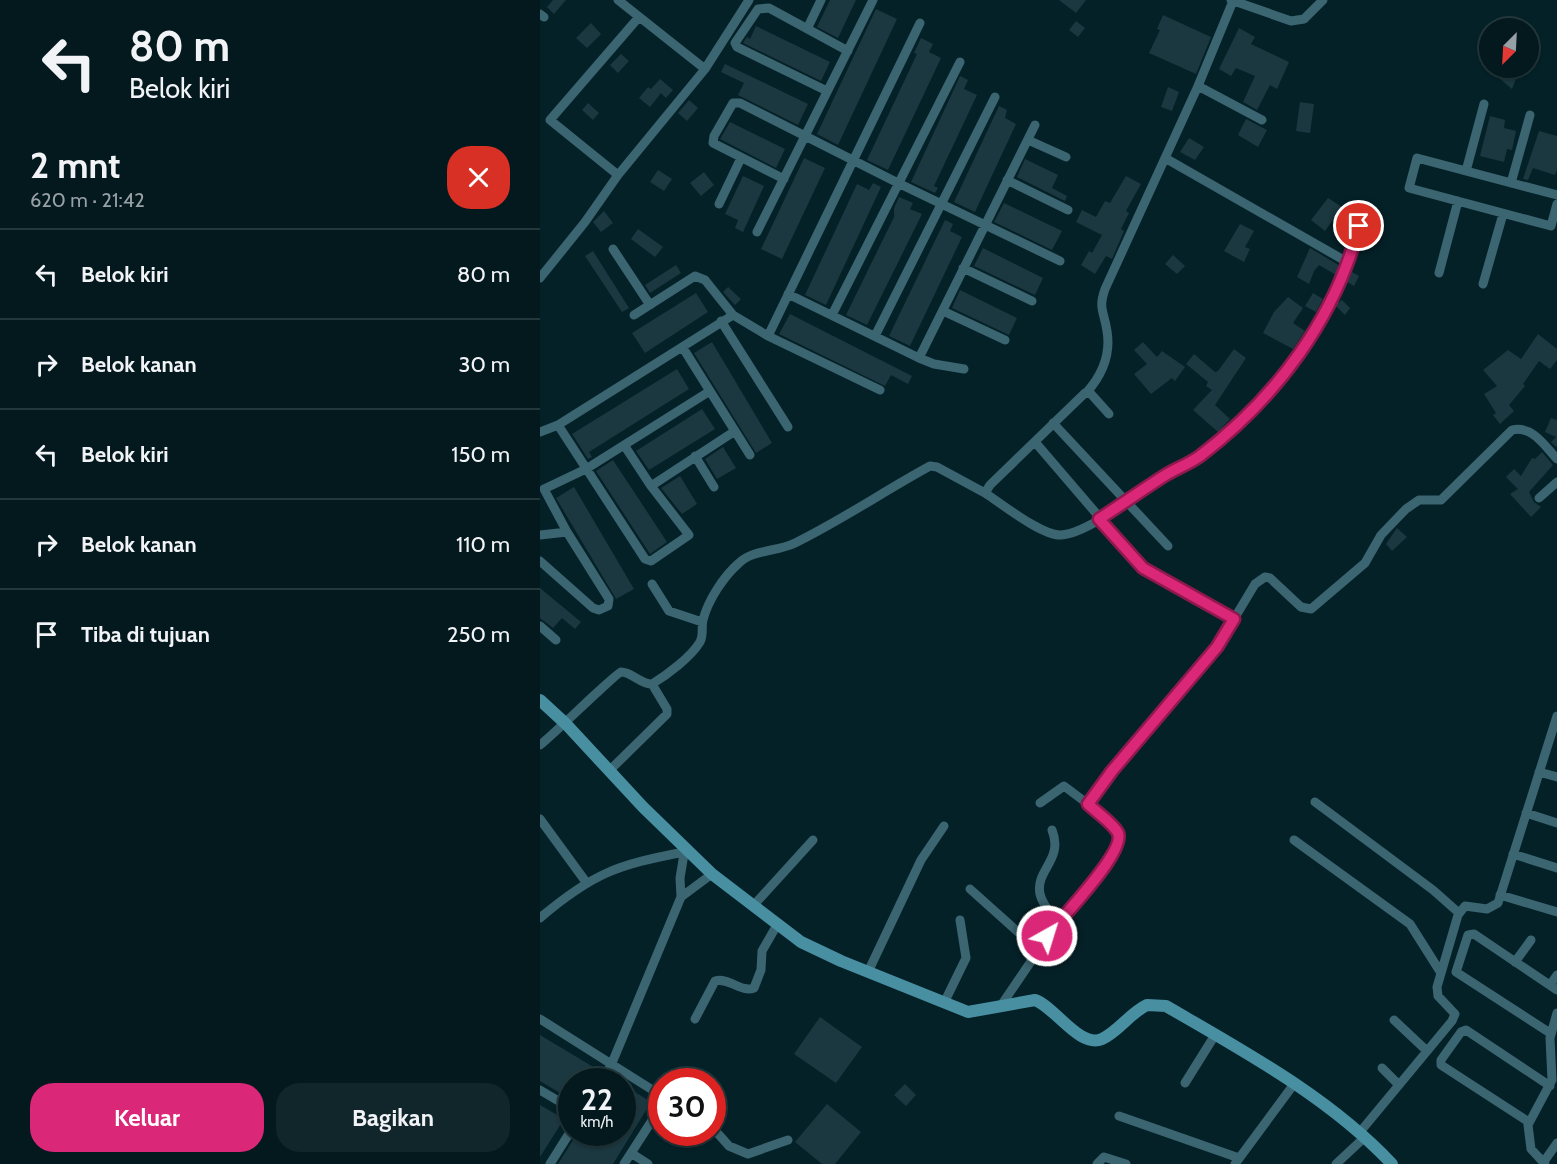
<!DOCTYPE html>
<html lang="id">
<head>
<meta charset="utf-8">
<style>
  body { margin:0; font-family:Cabin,sans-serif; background:#11262b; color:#f1f3f6; height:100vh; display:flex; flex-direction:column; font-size:22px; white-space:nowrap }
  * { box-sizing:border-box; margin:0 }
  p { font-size:20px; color:#97a0a4 }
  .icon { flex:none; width:33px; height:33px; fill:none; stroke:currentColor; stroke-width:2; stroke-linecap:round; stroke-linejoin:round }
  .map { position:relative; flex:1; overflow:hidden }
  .side { display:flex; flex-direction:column; background:#03191e; width:540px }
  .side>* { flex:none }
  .top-card { background:#03191e; color:#f1f3f6; overflow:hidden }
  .needle { width:39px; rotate:204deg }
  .fabs { position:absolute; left:939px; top:18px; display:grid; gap:12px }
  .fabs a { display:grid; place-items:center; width:60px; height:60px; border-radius:50%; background:#03191e; box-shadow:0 2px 4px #0004,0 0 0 2px #24383c; font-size:30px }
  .speed { position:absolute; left:18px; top:1068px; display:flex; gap:12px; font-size:30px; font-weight:700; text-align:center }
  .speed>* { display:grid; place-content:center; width:78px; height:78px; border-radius:50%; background:#03191e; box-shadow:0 2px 4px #0004,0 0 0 2px #24383c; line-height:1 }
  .speed small { font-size:15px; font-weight:400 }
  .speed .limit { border:9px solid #d22; background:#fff; color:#111 }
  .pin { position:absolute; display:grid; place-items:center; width:51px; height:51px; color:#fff; margin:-26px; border:3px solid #fff; border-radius:50%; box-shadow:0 2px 6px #0007 }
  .me { position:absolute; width:66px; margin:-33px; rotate:39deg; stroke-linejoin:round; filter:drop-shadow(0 0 4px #0008) }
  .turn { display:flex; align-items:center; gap:21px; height:126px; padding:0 30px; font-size:27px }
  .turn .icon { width:78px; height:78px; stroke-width:2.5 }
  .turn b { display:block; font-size:42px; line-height:51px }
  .round { display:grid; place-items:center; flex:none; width:63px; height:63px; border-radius:24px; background:#11262b }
  .headline { display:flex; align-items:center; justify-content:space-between; height:102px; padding:0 30px }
  h1 { font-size:36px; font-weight:700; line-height:45px }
  .action { display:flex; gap:12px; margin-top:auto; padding:12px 30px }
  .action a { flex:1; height:69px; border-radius:24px; background:#db2777; color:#fff; font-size:24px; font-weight:700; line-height:69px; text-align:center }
  .action a+a { background:#11262b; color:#f1f3f6 }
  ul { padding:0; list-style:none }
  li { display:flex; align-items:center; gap:18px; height:90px; padding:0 30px; border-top:2px solid #24383c }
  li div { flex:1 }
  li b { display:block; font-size:22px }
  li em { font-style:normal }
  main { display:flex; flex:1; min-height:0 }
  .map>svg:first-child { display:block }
  .building { fill:#1b373f }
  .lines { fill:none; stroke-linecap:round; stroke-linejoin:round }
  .street { stroke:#3b6571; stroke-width:9 }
  .secondary { stroke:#488fa2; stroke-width:12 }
  .route-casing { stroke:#8e194d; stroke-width:15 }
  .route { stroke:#db2777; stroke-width:10 }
</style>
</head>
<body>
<main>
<section class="side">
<div class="top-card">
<div class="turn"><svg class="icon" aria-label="left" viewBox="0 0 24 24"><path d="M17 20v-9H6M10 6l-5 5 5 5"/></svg><div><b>80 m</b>Belok kiri</div></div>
</div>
<div class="headline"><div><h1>2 mnt</h1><p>620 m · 21:42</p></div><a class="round" style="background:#d93025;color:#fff"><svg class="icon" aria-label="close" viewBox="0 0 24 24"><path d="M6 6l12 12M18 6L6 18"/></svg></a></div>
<ul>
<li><svg class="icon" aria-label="left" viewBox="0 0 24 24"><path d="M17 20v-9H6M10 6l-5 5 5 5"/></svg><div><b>Belok kiri</b></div><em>80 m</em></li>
<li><svg class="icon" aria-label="right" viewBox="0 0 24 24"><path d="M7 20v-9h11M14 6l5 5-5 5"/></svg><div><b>Belok kanan</b></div><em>30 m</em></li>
<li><svg class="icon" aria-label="left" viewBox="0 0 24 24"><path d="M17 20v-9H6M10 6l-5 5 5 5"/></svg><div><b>Belok kiri</b></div><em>150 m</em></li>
<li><svg class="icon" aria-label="right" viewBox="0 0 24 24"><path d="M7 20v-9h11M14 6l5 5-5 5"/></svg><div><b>Belok kanan</b></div><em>110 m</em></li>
<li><svg class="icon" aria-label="arrive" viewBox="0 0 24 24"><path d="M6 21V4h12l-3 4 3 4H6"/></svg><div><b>Tiba di tujuan</b></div><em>250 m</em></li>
</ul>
<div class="action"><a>Keluar</a><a>Bagikan</a></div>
</section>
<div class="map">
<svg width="1017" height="1164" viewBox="0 0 1017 1164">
  <rect width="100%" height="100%" fill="#042128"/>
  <!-- building -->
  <path class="building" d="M13 0H26L14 14 7 7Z
    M290 0H316L298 38 277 27Z
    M519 0H546L536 13Z
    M336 9 357 19 298 145 277 134Z
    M623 15 671 37 656 74 609 53 620 30 617 29Z
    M536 21 545 28 538 37 529 30Z
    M51 23 61 34 47 48 36 38Z
    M216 26 290 62 281 81 203 43 207 37 210 39Z
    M699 28 715 37 711 44 749 62 737 89 730 85 717 110 703 102 715 76 696 68 691 76 679 69Z
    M381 38 393 44 389 52 401 58 348 170 327 160 377 54 374 53Z
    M81 54 89 61 78 73 70 65Z
    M185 64 268 104 258 125 198 95 204 83 181 72Z
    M946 67 977 76 972 89Z
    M420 76 428 80 424 89 437 95 394 186 398 188 395 193 371 182Z
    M120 79 133 90 126 98 121 93 110 107 99 98 108 87 111 89Z
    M628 87 639 92 632 111 621 107Z
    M149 100 158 108 147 121 138 113Z
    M760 102 774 104 770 133 756 131Z
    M48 103 59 113 53 120 42 110Z
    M459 106 467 110 465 118 476 124 435 212 414 202Z
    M950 116 965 120 964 128 976 131 972 150 967 149 964 162 940 156Z
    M706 119 727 130 718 147 698 135Z
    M190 122 245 149 236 168 180 139Z
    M999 131 1017 136V170L1015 175 993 168 988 180 983 179Z
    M649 138 664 147 655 160 640 152Z
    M264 158 285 168 242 259 221 249Z
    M485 159 518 175 512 188 527 196 525 201 477 177Z
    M118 170 132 179 124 191 110 182Z
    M164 172 174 185 161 196 150 183Z
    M203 176 224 186 203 232 195 228 198 220 185 214Z
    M586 176 601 184 586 211 589 213 581 229 584 231 572 259 566 256 555 274 541 265 549 251 552 253 562 235 536 222 542 210 556 217 565 201 570 203Z
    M333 183 341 187 286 305 265 295 317 184 329 190Z
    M359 197 373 203 370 209 382 214 327 325 306 315 354 217V208Z
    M788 198 802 207 785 231 771 220Z
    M464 203 522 231 512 250 454 222Z
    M64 211 73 223 61 232 53 222Z
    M405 220 413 224 410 231 422 237 370 346 349 336Z
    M700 224 714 231 705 247 710 249 704 262 684 251Z
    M824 232a6 6 0 1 1 12 0a6 6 0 1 1-12 0Z
    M98 229 123 247 115 257 91 239Z
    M443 248 503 278 495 295 434 266Z
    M770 248 800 266 796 275 779 265 774 271 769 284 757 277Z
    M53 251 89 308 82 312 45 256Z
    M633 255 645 266 637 274 625 264Z
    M136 265 141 273 110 293 105 285Z
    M812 272 819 276 814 286 807 282Z
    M188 287 201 299 195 305 183 292Z
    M420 290 477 318 469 335 412 308Z
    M156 293 168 312 105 353 92 333Z
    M773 293 783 299 776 312 765 306Z
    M748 297 763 308 753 323 765 331 753 349 723 333 734 312Z
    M802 300 810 308 805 315 795 305Z
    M250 314 372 376 368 384 351 375 345 386 239 334Z
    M998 334 1017 349V360L1010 369 999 361 983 384 985 386 969 405 974 411 960 424 953 415 956 413 944 394 957 386 943 370 968 350 981 359Z
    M172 342 232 443 216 453 154 353Z
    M603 342 617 357 622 351 645 367 635 381 632 378 611 394 594 374 607 364 594 350Z
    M694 349 706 358 675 405 690 419 678 432 653 410 672 390 666 386 668 382 646 364 654 354 675 372 678 371Z
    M137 369 149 389 49 452 52 457 48 459 32 434Z
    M162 409 175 429 109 470 96 451Z
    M1011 418 1017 420V445L1016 447 1011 442 1016 437 1005 432Z
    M183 447 196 468 177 479 165 459Z
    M1002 452 1013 465 989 492 994 502 1001 507 991 517 970 494 978 489 966 477 974 469 981 476 992 458 995 459Z
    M73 460 127 542 110 554 56 471Z
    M140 476 157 504 142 514 121 488Z
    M34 487 94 589 76 599 16 498Z
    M857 528 867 537 852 551 846 544Z
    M0 588 41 622 35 629 22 618 13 628 0 618Z
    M280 1017 322 1047 296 1083 254 1054Z
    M0 1035 55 1068 47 1082H32V1100L0 1081Z
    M82 1084 111 1102 73 1164H18L38 1132H82Z
    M365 1084 376 1095 366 1106 354 1095Z
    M287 1104 321 1132 295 1164H282L255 1142Z
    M0 1105 24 1119 0 1157Z"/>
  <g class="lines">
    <!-- street -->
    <path class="street" d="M78 0 165 69
      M691 0 751 21 764 19 783 0
      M0 14 4 17
      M267 29 281 0
      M658 86 722 120
      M287 91 197 47 195 43 218 9 229 8 308 51
      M488 140 526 157
      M926 171 944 104
      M78 175 10 120 99 17
      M244 179 173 143 174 136 193 103H200L360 184 520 261
      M467 180 528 210
      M971 183 990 115
      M1017 195 877 158 869 188 1011 226 1017 204
      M179 204 201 158
      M217 232 333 0
      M73 249 110 305
      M809 263 819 226
      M423 268 492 301
      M899 273 918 201
      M0 278 45 222 78 175 165 69 209 0
      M943 284 963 214
      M248 294 379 358 495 125
      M403 311 465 340
      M94 315 155 276 165 280 193 315
      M292 315 420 62
      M181 321 248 427
      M228 336 380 23
      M335 336 455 97
      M143 348 210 455
      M379 358 394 364 424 369
      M547 392C562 375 571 355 567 331 564 311 558 309 565 289L658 86 693 1
      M513 423 628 546
      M18 425 105 559 111 561 149 535 111 486
      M0 432 18 425 193 315 228 336 340 390
      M495 442 603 568 694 619 715 584 725 577 730 578 761 607 771 609 825 563 841 535 866 509 879 500H901L972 430C992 425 1005 446 1017 459
      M84 445 111 486 195 431
      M155 456 174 487
      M445 493C462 504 502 536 521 535 547 533 587 501 608 486 624 475 644 468 659 456 729 404 773 341 809 263L625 158
      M999 498 1017 482
      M0 535 27 532
      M0 561 53 608 59 610 68 606 69 599 27 532 4 489 46 469 170 391
      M112 584 129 611 162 622
      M0 626 16 640
      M0 745C12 736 76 673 81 672 92 672 100 684 112 684 127 675 151 657 160 642 164 634 161 627 163 620 168 600 184 576 199 563 214 549 237 552 255 543 302 520 344 491 390 466L397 467 445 493 450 485 545 393 551 394 569 414
      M70 770 127 714V709L112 684
      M999 772 1017 777
      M775 802 893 890 919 913
      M500 803 524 786 548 804
      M986 813 1017 823
      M0 819 46 882
      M512 830C524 860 495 870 500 894 502 904 511 914 517 923
      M754 840 870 924 901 973
      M973 854 1017 868
      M430 889 497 949
      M960 895 1017 912
      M141 897 172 874
      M213 906 273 840
      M0 918C53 873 77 865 144 852
      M975 962 991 940
      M328 972 381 860 404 826
      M1010 985 1017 975
      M404 1003 426 958 420 920
      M460 1007 517 923 564 868 579 841 577 832 548 804 572 771 677 647 694 619
      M0 1019 122 1096
      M155 1019 175 981C189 977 201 993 214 988L221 970 222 951 237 925
      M854 1020 887 1051
      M1010 1033 916 972 928 935 934 934 1017 990
      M842 1068 859 1085
      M61 1082 72 1063 141 897 140 878 145 848
      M645 1083 675 1035
      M0 1090 32 1109
      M579 1116 699 1158
      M989 1122 901 1065V1060L921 1032 926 1030 1010 1086
      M172 1127 189 1146 208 1154 248 1140
      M820 1132 912 1021 915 1014 898 996 897 987 918 915 925 906 947 909 958 903 1017 716
      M91 1153 108 1164
      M1003 1163 1017 1143
      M10 1164 32 1129
      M84 1164 122 1105
      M557 1164 564 1157 586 1164
      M695 1164 754 1084
      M796 1164 825 1137
      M1005 1164 991 1149 988 1125 1012 1080 1010 1038 1017 1013"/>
    <!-- secondary -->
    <path class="secondary" d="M0 700 26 724 103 807 172 874 261 942 301 961 428 1012 495 1000C515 1007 540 1049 562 1039 579 1031 590 1013 607 1005L626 1006C705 1052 789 1097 852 1164"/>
  </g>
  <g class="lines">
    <defs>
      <path id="route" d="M507 936C520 919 586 852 578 833 573 823 556 812 548 804L572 771 677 647 694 619 603 568 559 519C581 505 602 490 624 476 635 469 649 464 660 456 736 398 795 319 819 226"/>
    </defs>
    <!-- route casing -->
    <use href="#route" class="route-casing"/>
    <!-- route -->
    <use href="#route" class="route"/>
  </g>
</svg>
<div class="fabs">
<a><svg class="needle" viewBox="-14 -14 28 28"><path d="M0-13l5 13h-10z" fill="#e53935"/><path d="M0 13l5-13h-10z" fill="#97a0a4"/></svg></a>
</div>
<div class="speed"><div>22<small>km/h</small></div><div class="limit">30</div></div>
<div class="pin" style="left:819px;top:226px;background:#d93025"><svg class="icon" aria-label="arrive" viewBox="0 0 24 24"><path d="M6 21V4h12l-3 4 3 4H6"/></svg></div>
<svg class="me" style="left:507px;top:936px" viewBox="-20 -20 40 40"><circle r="17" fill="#db2777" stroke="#fff" stroke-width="3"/><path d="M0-11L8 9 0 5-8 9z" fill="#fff"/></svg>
</div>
</main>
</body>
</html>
